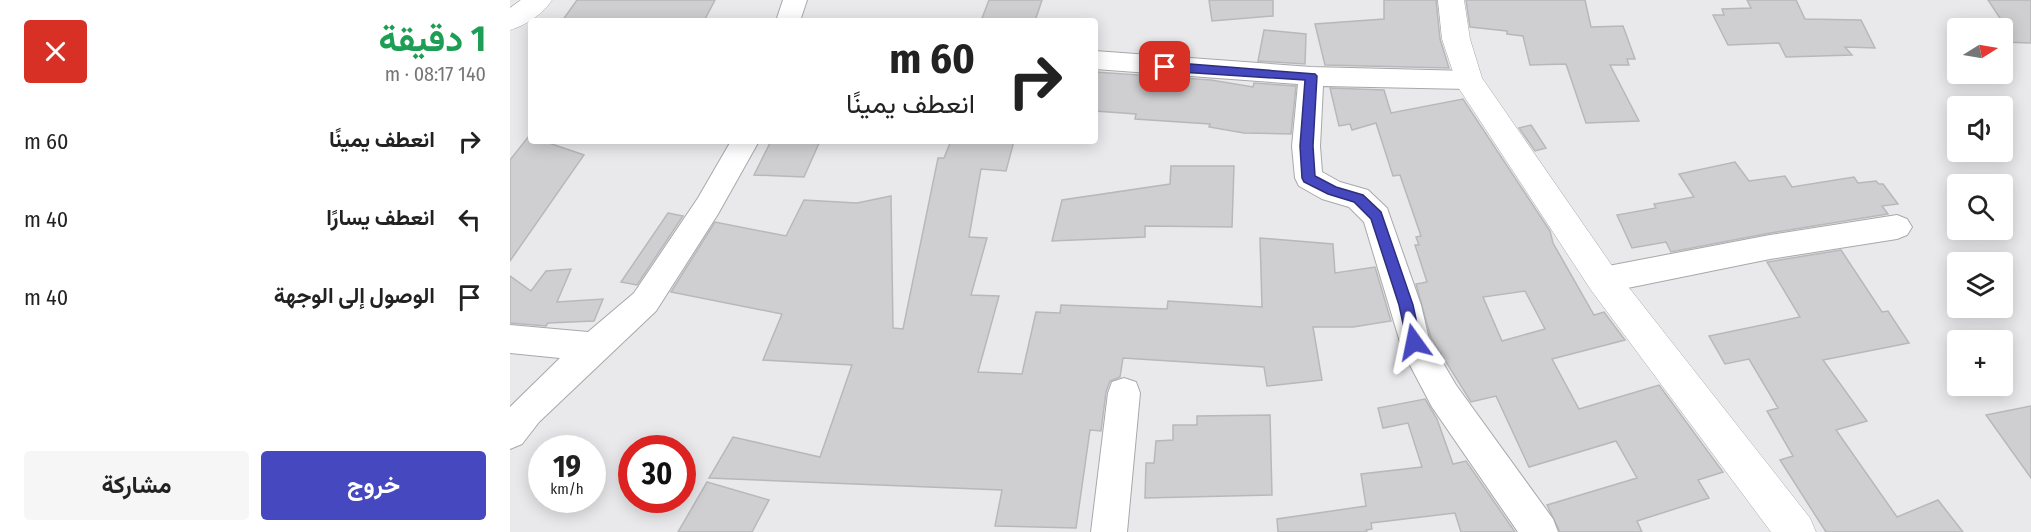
<!DOCTYPE html>
<html lang="ar">
<head>
<meta charset="utf-8">
<style>
  body { margin:0; font-family:"Fira Sans Condensed",Vazirmatn,sans-serif; background:#f6f6f6; color:#222; direction:rtl; height:100vh; display:flex; flex-direction:column; font-size:22px; white-space:nowrap }
  * { box-sizing:border-box; margin:0 }
  p { font-size:20px; color:#767676 }
  .icon { flex:none; width:33px; height:33px; fill:none; stroke:currentColor; stroke-width:2; stroke-linecap:round; stroke-linejoin:round }
  .map { position:relative; flex:1; overflow:hidden; direction:ltr }
  .panel { display:flex; flex-direction:column; background:#fff; width:510px }
  .panel>* { flex:none }
  .banner { position:absolute; left:18px; top:18px; width:570px; height:126px; border-radius:6px; box-shadow:0 3px 15px #0003; direction:rtl; background:#fff; color:#222; overflow:hidden }
  .needle { width:39px; rotate:79deg }
  .tools { position:absolute; left:1437px; top:18px; display:grid; gap:12px }
  .tools a { display:grid; place-items:center; width:66px; height:66px; border-radius:6px; background:#fff; box-shadow:0 3px 15px #0003; font-size:30px }
  .speed { position:absolute; left:18px; top:435px; display:flex; gap:12px; font-size:30px; font-weight:700; text-align:center }
  .speed>* { display:grid; place-content:center; width:78px; height:78px; border-radius:50%; background:#fff; box-shadow:0 3px 15px #0003; line-height:1 }
  .speed small { font-size:15px; font-weight:400 }
  .speed .limit { border:9px solid #d22; background:#fff; color:#111 }
  .pin { position:absolute; display:grid; place-items:center; width:51px; height:51px; color:#fff; margin:-26px; border-radius:12px; box-shadow:0 3px 9px #0006 }
  .me { position:absolute; width:66px; margin:-33px; rotate:348deg; stroke-linejoin:round; filter:drop-shadow(0 0 4px #0008) }
  .turn { display:flex; align-items:center; gap:21px; height:126px; padding:0 24px; font-size:27px }
  .turn .icon { width:78px; height:78px; stroke-width:2.5 }
  .turn b { display:block; font-size:42px; line-height:51px }
  .round { display:grid; place-items:center; flex:none; width:63px; height:63px; border-radius:6px; background:#f6f6f6 }
  .headline { display:flex; align-items:center; justify-content:space-between; height:102px; padding:0 24px }
  h1 { font-size:36px; font-weight:700; line-height:45px; color:#1e9e55 }
  .action { display:flex; gap:12px; margin-top:auto; padding:12px 24px }
  .action a { flex:1; height:69px; border-radius:6px; background:#4548be; color:#fff; font-size:24px; font-weight:700; line-height:69px; text-align:center }
  .action a+a { background:#f6f6f6; color:#222 }
  ul { padding:0; list-style:none }
  li { display:flex; align-items:center; gap:18px; height:78px; padding:0 24px }
  li div { flex:1 }
  li b { display:block; font-size:22px }
  li em { font-style:normal }
  main { display:flex; flex:1; min-height:0 }
  .map>svg:first-child { display:block }
  .building { fill:#cfcfd2; stroke:#b8b8ba; stroke-width:1.5; fill-rule:evenodd }
  .lines { fill:none; stroke-linecap:round; stroke-linejoin:round }
  .minor-casing { stroke:#a7a8aa; stroke-width:2 }
  .tertiary-casing { stroke:#a7a8aa; stroke-width:1 }
  .minor { fill:#fff; fill-rule:evenodd }
  .tertiary { fill:#fff; fill-rule:evenodd }
  .route { fill:#4548be; stroke:#2d2f7c; stroke-width:1.5 }
</style>
</head>
<body>
<main>
<div class="map">
<svg width="1521" height="532" viewBox="0 0 1521 532">
  <rect width="100%" height="100%" fill="#e9e9ec"/>
  <!-- building -->
  <path class="building" d="M67 0H205L194 21H52Z
    M479 0H532L525 21H471Z
    M699 0H763V16L702 21Z
    M874 0H926L930 39 939 68 815 65 805 24 874 19Z
    M956 0H1075L1081 27 1113 26 1125 59H1117L1119 65H1100L1129 121 1076 123 1056 64 1020 65 1013 36 997 34V31L960 27Z
    M1237 0H1286L1295 19 1351 20 1365 48 1335 47 1342 55 1276 57 1269 43 1218 45 1203 15H1214L1212 9 1241 8Z
    M1478 0H1521V43L1492 42V21Z
    M754 30 796 34 795 64 748 61Z
    M585 72 701 80 743 87 744 83 786 86 781 134 734 133 699 127 700 124 625 119 626 114 585 111Z
    M820 88 874 90 881 113 953 99 1040 231 1043 243 1084 315 1094 312 1115 340 1042 359 1069 409 1149 385 1213 472 1188 480 1199 498 1127 521 1132 532H1050L1037 505 1127 478 1106 441 1019 467 986 396 961 402 921 338 906 284 917 282 905 245H909L906 237 911 236 890 175 883 176 866 123 842 130 840 124 829 126ZM1015 291 1035 329 992 341 973 297Z
    M1021 125 1036 148 1025 151 1009 128Z
    M19 136 21 141H33L74 155 0 261V160Z
    M261 141H310L294 177 244 175Z
    M441 141H504L496 171 471 169 459 237 477 238 461 295 489 296 468 372 512 374 526 312 550 313 551 305 657 309 658 301 752 307 750 238 823 244 825 273 865 267 881 321 843 327H803L812 380 757 386 754 367 613 358 610 377 600 381 596 392 591 431 580 430 566 528 485 526 492 490 199 478 223 437 310 457 342 365 253 360 272 314 161 292 205 222 276 236 294 200 347 203 381 196 383 328 393 329 428 158H434Z
    M1225 162 1239 181 1275 176 1282 187 1344 177 1348 183 1366 181 1369 184H1373L1388 204 1372 206 1378 214 1260 233 1161 252 1156 242 1122 248 1107 215 1146 208 1144 204 1184 197 1169 174Z
    M661 166H724L722 227 635 226V237L542 241 552 200 660 184Z
    M158 213 173 216 127 285 111 282Z
    M1331 250 1372 312 1378 311 1399 343 1313 360 1357 421 1326 430 1387 517 1428 500 1453 532H1316L1270 460 1283 456 1257 411 1268 408 1239 359 1215 364 1199 336 1290 317 1257 262Z
    M61 269 47 302 93 299 84 321 38 323 36 326 0 323V276L21 291 36 271Z
    M915 399 927 419 943 464 956 461 1005 532H951L945 513 861 523 862 529 856 530 857 532H768L767 519 856 506 851 474 912 467 898 423 873 428 868 408Z
    M1521 406V478L1476 415Z
    M760 415 762 495 635 498 636 463H644L646 441 663 440V425H687V416Z
    M197 482 259 500 242 532H168Z"/>
  <g class="lines">
    <defs>
      <path id="minor" d="M273 0H297L290 21H266Z
        M585 51 801 67 958 71 967 73 971 80 967 87 958 89 813 86 810 146 812 172 830 182 858 190 877 208 911 305 919 339 946 385 1043 519 1048 532H1008L922 407 893 352 854 222 839 207 812 199 789 186 785 178 782 146 788 84 585 69Z
        M221 141H249L208 214 146 311 29 422 12 444 0 449V407L50 358 0 353V325L78 332 124 293 188 198Z
        M1387 215 1397 219 1402 227 1397 235 1387 239 1260 259 1093 293 1082 289 1078 280 1082 271 1093 267 1260 235Z
        M614 378 626 382 630 393 617 532H581L598 393 602 382Z"/>
      <path id="tertiary" d="M11 0H42C34 13 15 26 0 30V8Z
        M928 0H954L960 39 972 78 1105 270 1300 518 1306 532H1261L1081 290 948 87 932 39Z"/>
    </defs>
    <!-- minor casing -->
    <use href="#minor" class="minor-casing"/>
    <!-- tertiary casing -->
    <use href="#tertiary" class="tertiary-casing"/>
    <!-- minor -->
    <use href="#minor" class="minor"/>
    <!-- tertiary -->
    <use href="#tertiary" class="tertiary"/>
  </g>
  <!-- route -->
  <path class="route" d="M655 62 805 74 807 76 803 146 805 176 826 187 853 195 871 212 903 305 911 342 909 347 904 349 899 347 897 342 889 305 861 219 844 202 818 194 794 182 792 178 790 146 795 80 655 71 650 67Z"/>
</svg>
<div class="tools">
<a><svg class="needle" viewBox="-14 -14 28 28"><path d="M0-13l5 13h-10z" fill="#e53935"/><path d="M0 13l5-13h-10z" fill="#767676"/></svg></a>
<a><svg class="icon" aria-label="sound" viewBox="0 0 24 24"><path d="M4 9h4l5-4v14l-5-4H4zM17 9q2 3 0 6"/></svg></a>
<a><svg class="icon" aria-label="search" viewBox="0 0 24 24"><circle cx="10" cy="10" r="6"/><path d="M15 15l6 6"/></svg></a>
<a><svg class="icon" aria-label="layers" viewBox="0 0 24 24"><path d="M12 4l9 5-9 5-9-5zM3 14l9 5 9-5"/></svg></a>
<a>+</a>
</div>
<div class="speed"><div>19<small>km/h</small></div><div class="limit">30</div></div>
<div class="pin" style="left:655px;top:67px;background:#d93025"><svg class="icon" aria-label="arrive" viewBox="0 0 24 24"><path d="M6 21V4h12l-3 4 3 4H6"/></svg></div>
<svg class="me" style="left:904px;top:342px" viewBox="-20 -20 40 40"><path d="M0-17L14 15 0 8-14 15z" fill="#4548be" stroke="#fff" stroke-width="4"/></svg>
<div class="banner">
<div class="turn"><svg class="icon" aria-label="right" viewBox="0 0 24 24"><path d="M7 20v-9h11M14 6l5 5-5 5"/></svg><div><b>60 m</b>انعطف يمينًا</div></div>
</div>
</div>
<section class="panel">
<div class="headline"><div><h1>1 دقيقة</h1><p>140 m · 08:17</p></div><a class="round" style="background:#d93025;color:#fff"><svg class="icon" aria-label="close" viewBox="0 0 24 24"><path d="M6 6l12 12M18 6L6 18"/></svg></a></div>
<ul>
<li><svg class="icon" aria-label="right" viewBox="0 0 24 24"><path d="M7 20v-9h11M14 6l5 5-5 5"/></svg><div><b>انعطف يمينًا</b></div><em>60 m</em></li>
<li><svg class="icon" aria-label="left" viewBox="0 0 24 24"><path d="M17 20v-9H6M10 6l-5 5 5 5"/></svg><div><b>انعطف يسارًا</b></div><em>40 m</em></li>
<li><svg class="icon" aria-label="arrive" viewBox="0 0 24 24"><path d="M6 21V4h12l-3 4 3 4H6"/></svg><div><b>الوصول إلى الوجهة</b></div><em>40 m</em></li>
</ul>
<div class="action"><a>خروج</a><a>مشاركة</a></div>
</section>
</main>
</body>
</html>
